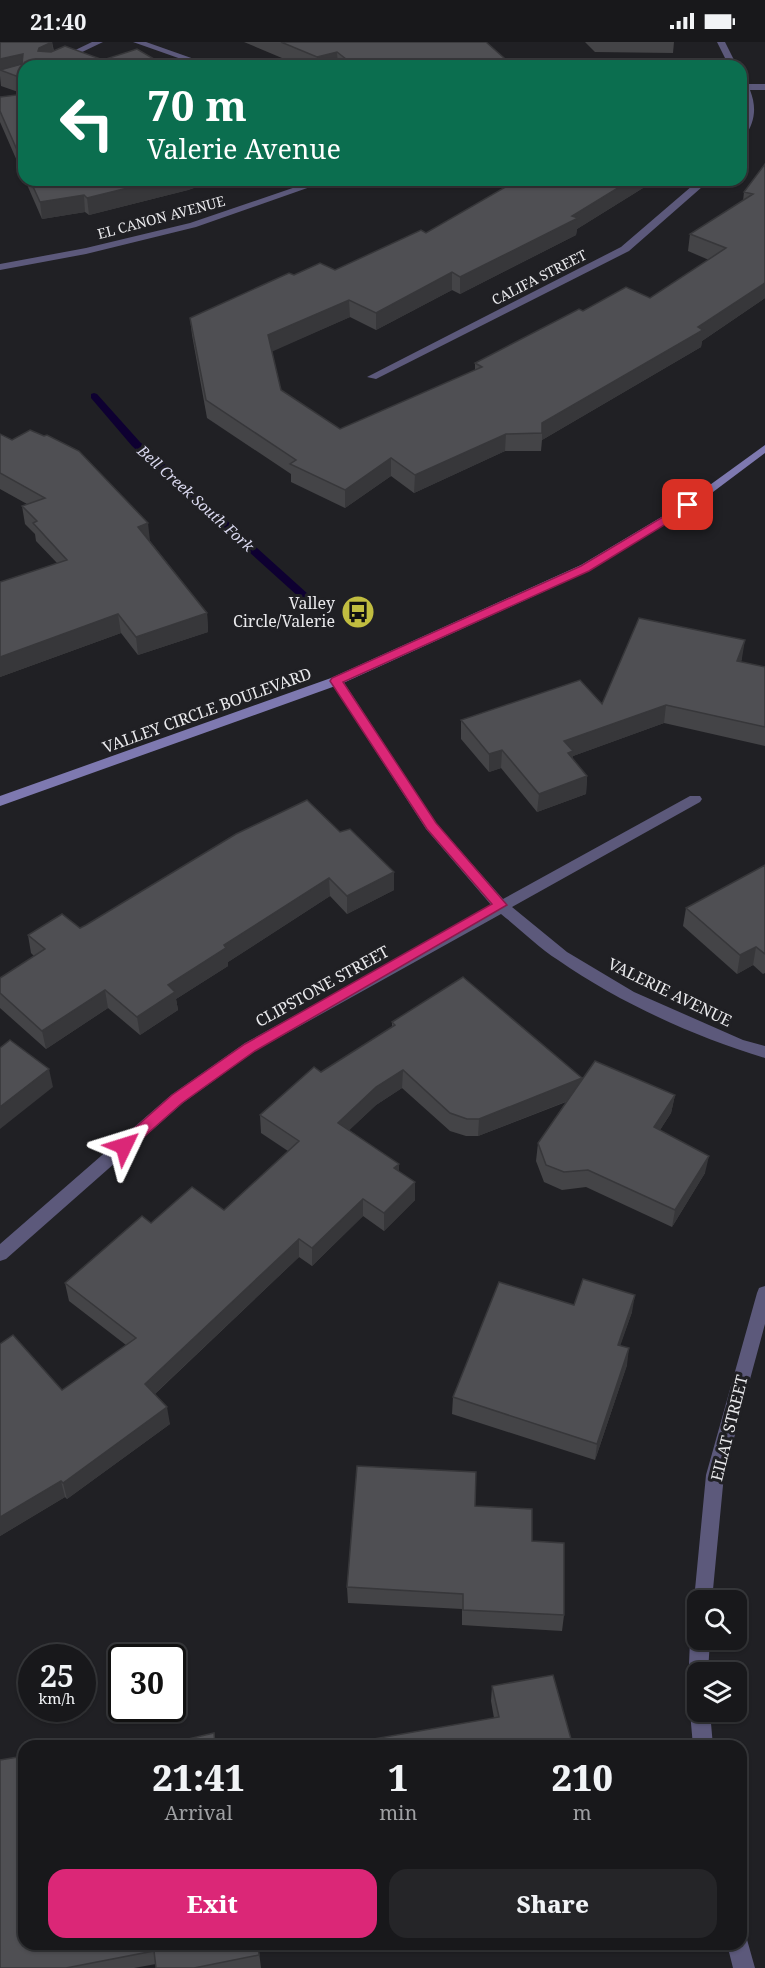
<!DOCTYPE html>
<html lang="en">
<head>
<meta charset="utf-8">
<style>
  body { margin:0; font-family:"Noto Serif",serif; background:#252528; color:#f1f3f6; height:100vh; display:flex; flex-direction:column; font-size:22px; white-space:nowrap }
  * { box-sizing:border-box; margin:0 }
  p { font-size:20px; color:#9fa0a3 }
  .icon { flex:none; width:33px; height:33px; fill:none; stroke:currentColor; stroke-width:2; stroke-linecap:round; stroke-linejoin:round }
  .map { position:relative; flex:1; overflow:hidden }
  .side { position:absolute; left:18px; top:1698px; width:729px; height:210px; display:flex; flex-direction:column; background:#18181b; border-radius:18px; box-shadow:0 2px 4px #0004,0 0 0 2px #36373a }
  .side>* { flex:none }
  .banner { position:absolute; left:18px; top:18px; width:729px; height:126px; border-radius:18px; box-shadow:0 2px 4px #0004,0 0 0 2px #36373a; background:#0b6e4f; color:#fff; overflow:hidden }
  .buttons { position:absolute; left:687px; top:1548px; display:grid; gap:12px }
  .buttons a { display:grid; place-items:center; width:60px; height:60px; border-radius:12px; background:#18181b; box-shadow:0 2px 4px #0004,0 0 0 2px #36373a; font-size:30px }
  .speed { position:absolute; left:18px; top:1602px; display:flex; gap:12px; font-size:30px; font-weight:700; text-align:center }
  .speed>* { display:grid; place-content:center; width:78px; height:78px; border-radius:50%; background:#18181b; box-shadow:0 2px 4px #0004,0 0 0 2px #36373a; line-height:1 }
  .speed small { font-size:15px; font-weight:400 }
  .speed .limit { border:3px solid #111; border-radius:9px; background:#fff; color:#111 }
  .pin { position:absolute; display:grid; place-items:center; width:51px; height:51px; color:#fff; margin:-26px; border-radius:12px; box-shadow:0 3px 9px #0006 }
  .me { position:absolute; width:66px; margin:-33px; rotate:49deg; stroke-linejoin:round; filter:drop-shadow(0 0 4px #0008) }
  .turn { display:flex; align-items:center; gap:21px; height:126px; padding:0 30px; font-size:27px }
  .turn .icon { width:78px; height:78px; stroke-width:2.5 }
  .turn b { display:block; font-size:42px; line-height:51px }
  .eta { display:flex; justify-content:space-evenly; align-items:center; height:102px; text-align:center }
  .eta b { font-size:36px; font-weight:800; line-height:42px }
  .action { display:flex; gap:12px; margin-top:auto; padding:12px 30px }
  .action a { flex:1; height:69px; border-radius:18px; background:#db2777; color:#fff; font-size:24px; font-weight:800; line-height:69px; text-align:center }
  .action a+a { background:#252528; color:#f1f3f6 }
  .status { display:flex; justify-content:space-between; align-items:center; height:42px; padding:0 30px; background:#18181b; direction:ltr }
  .status svg { height:16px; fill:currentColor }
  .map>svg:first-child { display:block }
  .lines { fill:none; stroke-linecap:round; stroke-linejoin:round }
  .stream { fill:#0e0031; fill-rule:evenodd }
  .street { fill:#5c597b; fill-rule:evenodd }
  .secondary { fill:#7e79b0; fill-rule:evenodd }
  .wall { fill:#444447 }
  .shaded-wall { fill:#37373a }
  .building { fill:#4f4f53; stroke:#37373a; stroke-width:1.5 }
  .route { fill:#db2777; stroke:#8e194d; stroke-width:1.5 }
  .labels { text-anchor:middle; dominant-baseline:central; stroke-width:6; stroke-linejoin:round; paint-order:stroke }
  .far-street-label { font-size:14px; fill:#e9e9ec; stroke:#202024 }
  .far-water-label { font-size:15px; font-style:italic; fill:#d8d7ed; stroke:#202024 }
  .poi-label { font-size:16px; fill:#e9e9ec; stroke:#202024; text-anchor:end }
  .street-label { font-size:16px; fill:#e9e9ec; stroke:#202024 }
</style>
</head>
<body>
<div class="status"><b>21:40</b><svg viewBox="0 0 49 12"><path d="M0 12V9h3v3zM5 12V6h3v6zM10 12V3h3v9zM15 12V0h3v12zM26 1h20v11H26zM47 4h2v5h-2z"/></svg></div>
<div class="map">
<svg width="765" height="1926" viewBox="0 0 765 1926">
  <rect width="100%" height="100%" fill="#202024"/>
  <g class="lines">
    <!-- stream -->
    <path class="stream" d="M94 351 97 352 140 400 308 552V556H300L132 404 91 356V352Z"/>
    <!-- street -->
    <path class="street" d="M92 0H103L53 24H42Z
      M133 0H146L214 24H201Z
      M717 0H725L737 24H729Z
      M741 36 747 42H765V48H750C757 66 755 80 744 96L741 97 746 66 741 48Z
      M316 138H330L196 185 86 212 0 228V222L86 206 190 181Z
      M699 138H710L629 209 376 337 367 335 621 205Z
      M336 635 341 636 436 781 503 857 690 754H700L702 757 700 760 512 865 567 910 634 950 743 998 765 1004V1016C695 995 618 960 558 918 538 905 520 887 501 872L255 1009 183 1061 6 1217 0 1219V1202L171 1053 245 1001 492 864 426 787 330 639Z
      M765 1244V1282L724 1433 712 1558H698V1565L694 1558 706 1433 757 1251 759 1246Z
      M698 1590V1598H710L708 1630H698V1656L691 1654 688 1647 690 1598 693 1591Z
      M698 1661V1670H710L713 1704H693L690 1670 693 1663Z
      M741 1893 746 1894 755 1926H733L727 1902H741Z"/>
    <!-- secondary -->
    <path class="secondary" d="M765 403V411L693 465 589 529 341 642 0 764V754L331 636 581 523 685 461Z"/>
  </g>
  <!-- wall -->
  <path class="wall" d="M0 0H52L54 9 103 18 166 24H24V135L0 80V55L24 52 1 44 0 34Z
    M244 0H486L513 24H301Z
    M585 0H674L673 11 595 10Z
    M765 122V256L702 299 701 305 542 398 541 409H505L414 451 391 434 345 466 291 440V432L207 376 192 293 190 276 294 233 335 228 426 191 508 144V138H651L643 146 577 187 576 193 460 252 452 248 376 288 350 275 272 309 281 348 340 387 475 328V321L583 269 650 256 709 218 688 209 690 192 743 159 744 150Z
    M25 138H217L188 148 89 173 85 170 42 177Z
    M0 392 150 499 207 571 208 590 138 613 121 591 0 635V540L57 521 36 499 35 492 25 482 22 464 27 462 0 447Z
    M742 616 741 620 765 625V704L664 681 573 714 572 717 587 734 586 752 537 770 501 726 489 730 461 697V678L602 662Z
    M340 790 394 830V848L347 872 330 854 228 920V924L176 957 178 968 140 993 108 966 46 1007 0 966V936L34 914 31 911 28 893 80 886Z
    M765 823V931L763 932 753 923 737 932 683 884 686 866Z
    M392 980 582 1036 675 1053 671 1071 660 1088 705 1131 672 1185 586 1145 562 1148 544 1140 536 1119 538 1101 566 1060 478 1094H466L450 1089 402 1046 376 1063 349 1088 399 1122V1130L415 1140V1158L384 1189 363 1174 312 1224 299 1215 155 1352 170 1382 67 1457 65 1455 0 1494V1302L62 1348 126 1303 69 1259 65 1241 151 1181 224 1168 288 1109 261 1091 260 1073 321 1030 392 985Z
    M574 1263 632 1270 620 1303 627 1323 595 1418 452 1372 453 1355Z
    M475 1464 532 1499 564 1573 562 1589 462 1583V1567L348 1561 347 1545Z
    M492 1644 573 1704 494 1676 491 1659Z
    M24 1902H258L261 1926H156V1922L134 1926H0Z"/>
  <!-- shaded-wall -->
  <path class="shaded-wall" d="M52 0 54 16 38 9 39 6Z
    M337 10 338 24H317V15Z
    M23 12 25 24 0 28V17Z
    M160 138H217L188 148 89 173 87 156Z
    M631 138H651L643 146 577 187 576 193 460 252V235L572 174Z
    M84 153 85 170 42 177 40 160Z
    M452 230V248L376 288V271Z
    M765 241V256L702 299 701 305 542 398V381L698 285Z
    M349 258 350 275 269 311 268 293Z
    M506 392 505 409 414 451 415 433Z
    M391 416V434L345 466V448Z
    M148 481 150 499 138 485Z
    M207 571 208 590 138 613 136 595Z
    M118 572 121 591 0 635V615Z
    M745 598 742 616 734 637 737 619Z
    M666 663 664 681 573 714 571 728 564 699Z
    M502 708 501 726 489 730V712Z
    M587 734 586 752 537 770 539 752Z
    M394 830V848L347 872V854Z
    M329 836 330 854 228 920V924L176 957 178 968 140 993 137 975 168 943 224 903Z
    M756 905 753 923 737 932 740 913Z
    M105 948 108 966 46 1007 42 989Z
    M49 1027 53 1045 0 1087V1065Z
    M403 1028 402 1046 376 1063 338 1099V1081L376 1045Z
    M582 1036 580 1054 478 1094 479 1077Z
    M675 1053 671 1071 651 1102 654 1085Z
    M709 1114 705 1131 672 1185 675 1168Z
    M399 1122V1139L394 1126Z
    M415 1140V1158L384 1189V1171Z
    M363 1157V1174L312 1224V1206Z
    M299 1197V1215L148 1358 145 1342Z
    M635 1253 632 1270 615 1319 618 1303Z
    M629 1306 627 1323 595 1418 597 1402Z
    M167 1365 170 1382 67 1457 63 1441Z
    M61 1439 65 1455 0 1494V1475Z"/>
  <!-- building -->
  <path class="building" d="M0 0H52L39 6 38 9 51 10 65 4 103 18 137 7 166 24H24V37L0 28 22 22 23 12 0 17Z
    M281 0H486L513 24H355L337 10 317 15Z
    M24 52V124L0 69V55Z
    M765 122V241L698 285 703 288 542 381V391L506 392 415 433 391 416 345 448 290 422 296 418 206 358 190 276 289 231 294 233 320 221 335 228 421 188 426 191 516 139 513 138H631L572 174 578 176 460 235 452 230 376 271 349 258 268 293 281 348 340 387 482 325 475 321 579 267 583 269 626 245 650 256 726 206 690 192 753 152 744 150Z
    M30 138H160L87 156 84 153 40 160Z
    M30 388 44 394 47 393 79 409 148 481 138 485 207 571 136 595 118 572 0 615V540L67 518 33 481 37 479 22 464 45 456 0 431V392L12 398Z
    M639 576 745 598 737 619 765 625V685L666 663 564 699 573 709 568 711 587 734 539 752 502 708 489 712 461 678 580 638 602 662Z
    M307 758 340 790 350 787 394 830 347 854 329 836 224 903 226 906 168 943 175 950 137 975 105 948 42 989 0 951V936L45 907 28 893 62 872 80 886 86 883 236 792Z
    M765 823V912L756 905 740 913 686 866Z
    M463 935 582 1036 479 1077H467L450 1071 403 1028 376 1045 338 1081 399 1122 394 1126 415 1140 384 1171 363 1157 312 1206 299 1197 145 1342 167 1365 63 1441 61 1439 0 1475V1302L13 1293 62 1348 136 1296 65 1241 142 1174 151 1181 192 1145 224 1168 299 1099 260 1073 314 1025 321 1030 395 983 392 980Z
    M10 998 49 1027 0 1065V1006Z
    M595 1019 675 1053 654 1085 709 1114 675 1168 588 1128 564 1130 546 1123 538 1101Z
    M583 1237 635 1253 618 1303 629 1306 597 1402 453 1355 499 1240 574 1263Z
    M357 1424 476 1430 475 1464 532 1467V1499L564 1501V1573L463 1568V1552L347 1545Z
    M553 1633 573 1704H334L499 1675 492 1644Z
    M214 1691 215 1704H172L171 1701Z
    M24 1714V1902H258L259 1913 194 1926H156L154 1909 66 1926H0V1718Z"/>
  <!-- route -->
  <path class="route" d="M688 460 694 463 692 466 589 529 343 640 436 781 507 863 255 1009 182 1061 129 1108H119L117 1104 119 1100 172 1053 245 1002 492 862 427 787 330 639 332 636 581 524Z"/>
  <!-- icons -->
  <defs>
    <symbol id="bus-disc" viewBox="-11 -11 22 22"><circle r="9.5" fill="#c1bd40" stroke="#202024"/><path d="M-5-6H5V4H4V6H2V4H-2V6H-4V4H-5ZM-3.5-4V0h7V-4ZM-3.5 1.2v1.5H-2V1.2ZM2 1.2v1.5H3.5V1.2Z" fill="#111"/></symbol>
  </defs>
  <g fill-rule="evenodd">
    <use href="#bus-disc" x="339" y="551" width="38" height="38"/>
  </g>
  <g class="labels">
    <!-- far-street labels -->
    <g class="far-street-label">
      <text transform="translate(161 175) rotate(-15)">EL CANON AVENUE</text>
      <text transform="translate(539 235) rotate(-27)">CALIFA STREET</text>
    </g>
    <!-- far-water labels -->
    <g class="far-water-label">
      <text transform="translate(196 456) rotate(42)">Bell Creek South Fork</text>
    </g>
    <!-- poi labels -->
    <g class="poi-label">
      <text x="335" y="561">Valley<tspan x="335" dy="18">Circle/Valerie</tspan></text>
    </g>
    <!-- street labels -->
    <g class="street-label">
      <text transform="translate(207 668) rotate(-20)">VALLEY CIRCLE BOULEVARD</text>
      <text transform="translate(322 944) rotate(-29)">CLIPSTONE STREET</text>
      <text transform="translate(670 950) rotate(26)">VALERIE AVENUE</text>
      <text transform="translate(729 1386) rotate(-76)">EILAT STREET</text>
    </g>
  </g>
</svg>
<div class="buttons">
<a><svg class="icon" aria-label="search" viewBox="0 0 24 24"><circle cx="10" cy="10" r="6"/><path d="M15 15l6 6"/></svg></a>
<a><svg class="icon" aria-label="layers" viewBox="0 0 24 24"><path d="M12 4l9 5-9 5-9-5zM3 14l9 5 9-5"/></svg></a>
</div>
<div class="speed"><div>25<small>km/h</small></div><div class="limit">30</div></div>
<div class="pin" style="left:688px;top:463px;background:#d93025"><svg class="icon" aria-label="arrive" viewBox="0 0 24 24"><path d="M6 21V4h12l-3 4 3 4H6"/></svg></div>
<svg class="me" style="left:124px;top:1104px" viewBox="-20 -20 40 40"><path d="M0-17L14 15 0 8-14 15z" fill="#db2777" stroke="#fff" stroke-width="4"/></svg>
<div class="banner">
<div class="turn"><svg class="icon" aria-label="left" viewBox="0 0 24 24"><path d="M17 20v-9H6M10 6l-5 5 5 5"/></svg><div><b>70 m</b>Valerie Avenue</div></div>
</div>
<section class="side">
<div class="eta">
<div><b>21:41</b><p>Arrival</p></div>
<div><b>1</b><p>min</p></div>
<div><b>210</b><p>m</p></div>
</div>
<div class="action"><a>Exit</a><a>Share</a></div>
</section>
</div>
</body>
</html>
